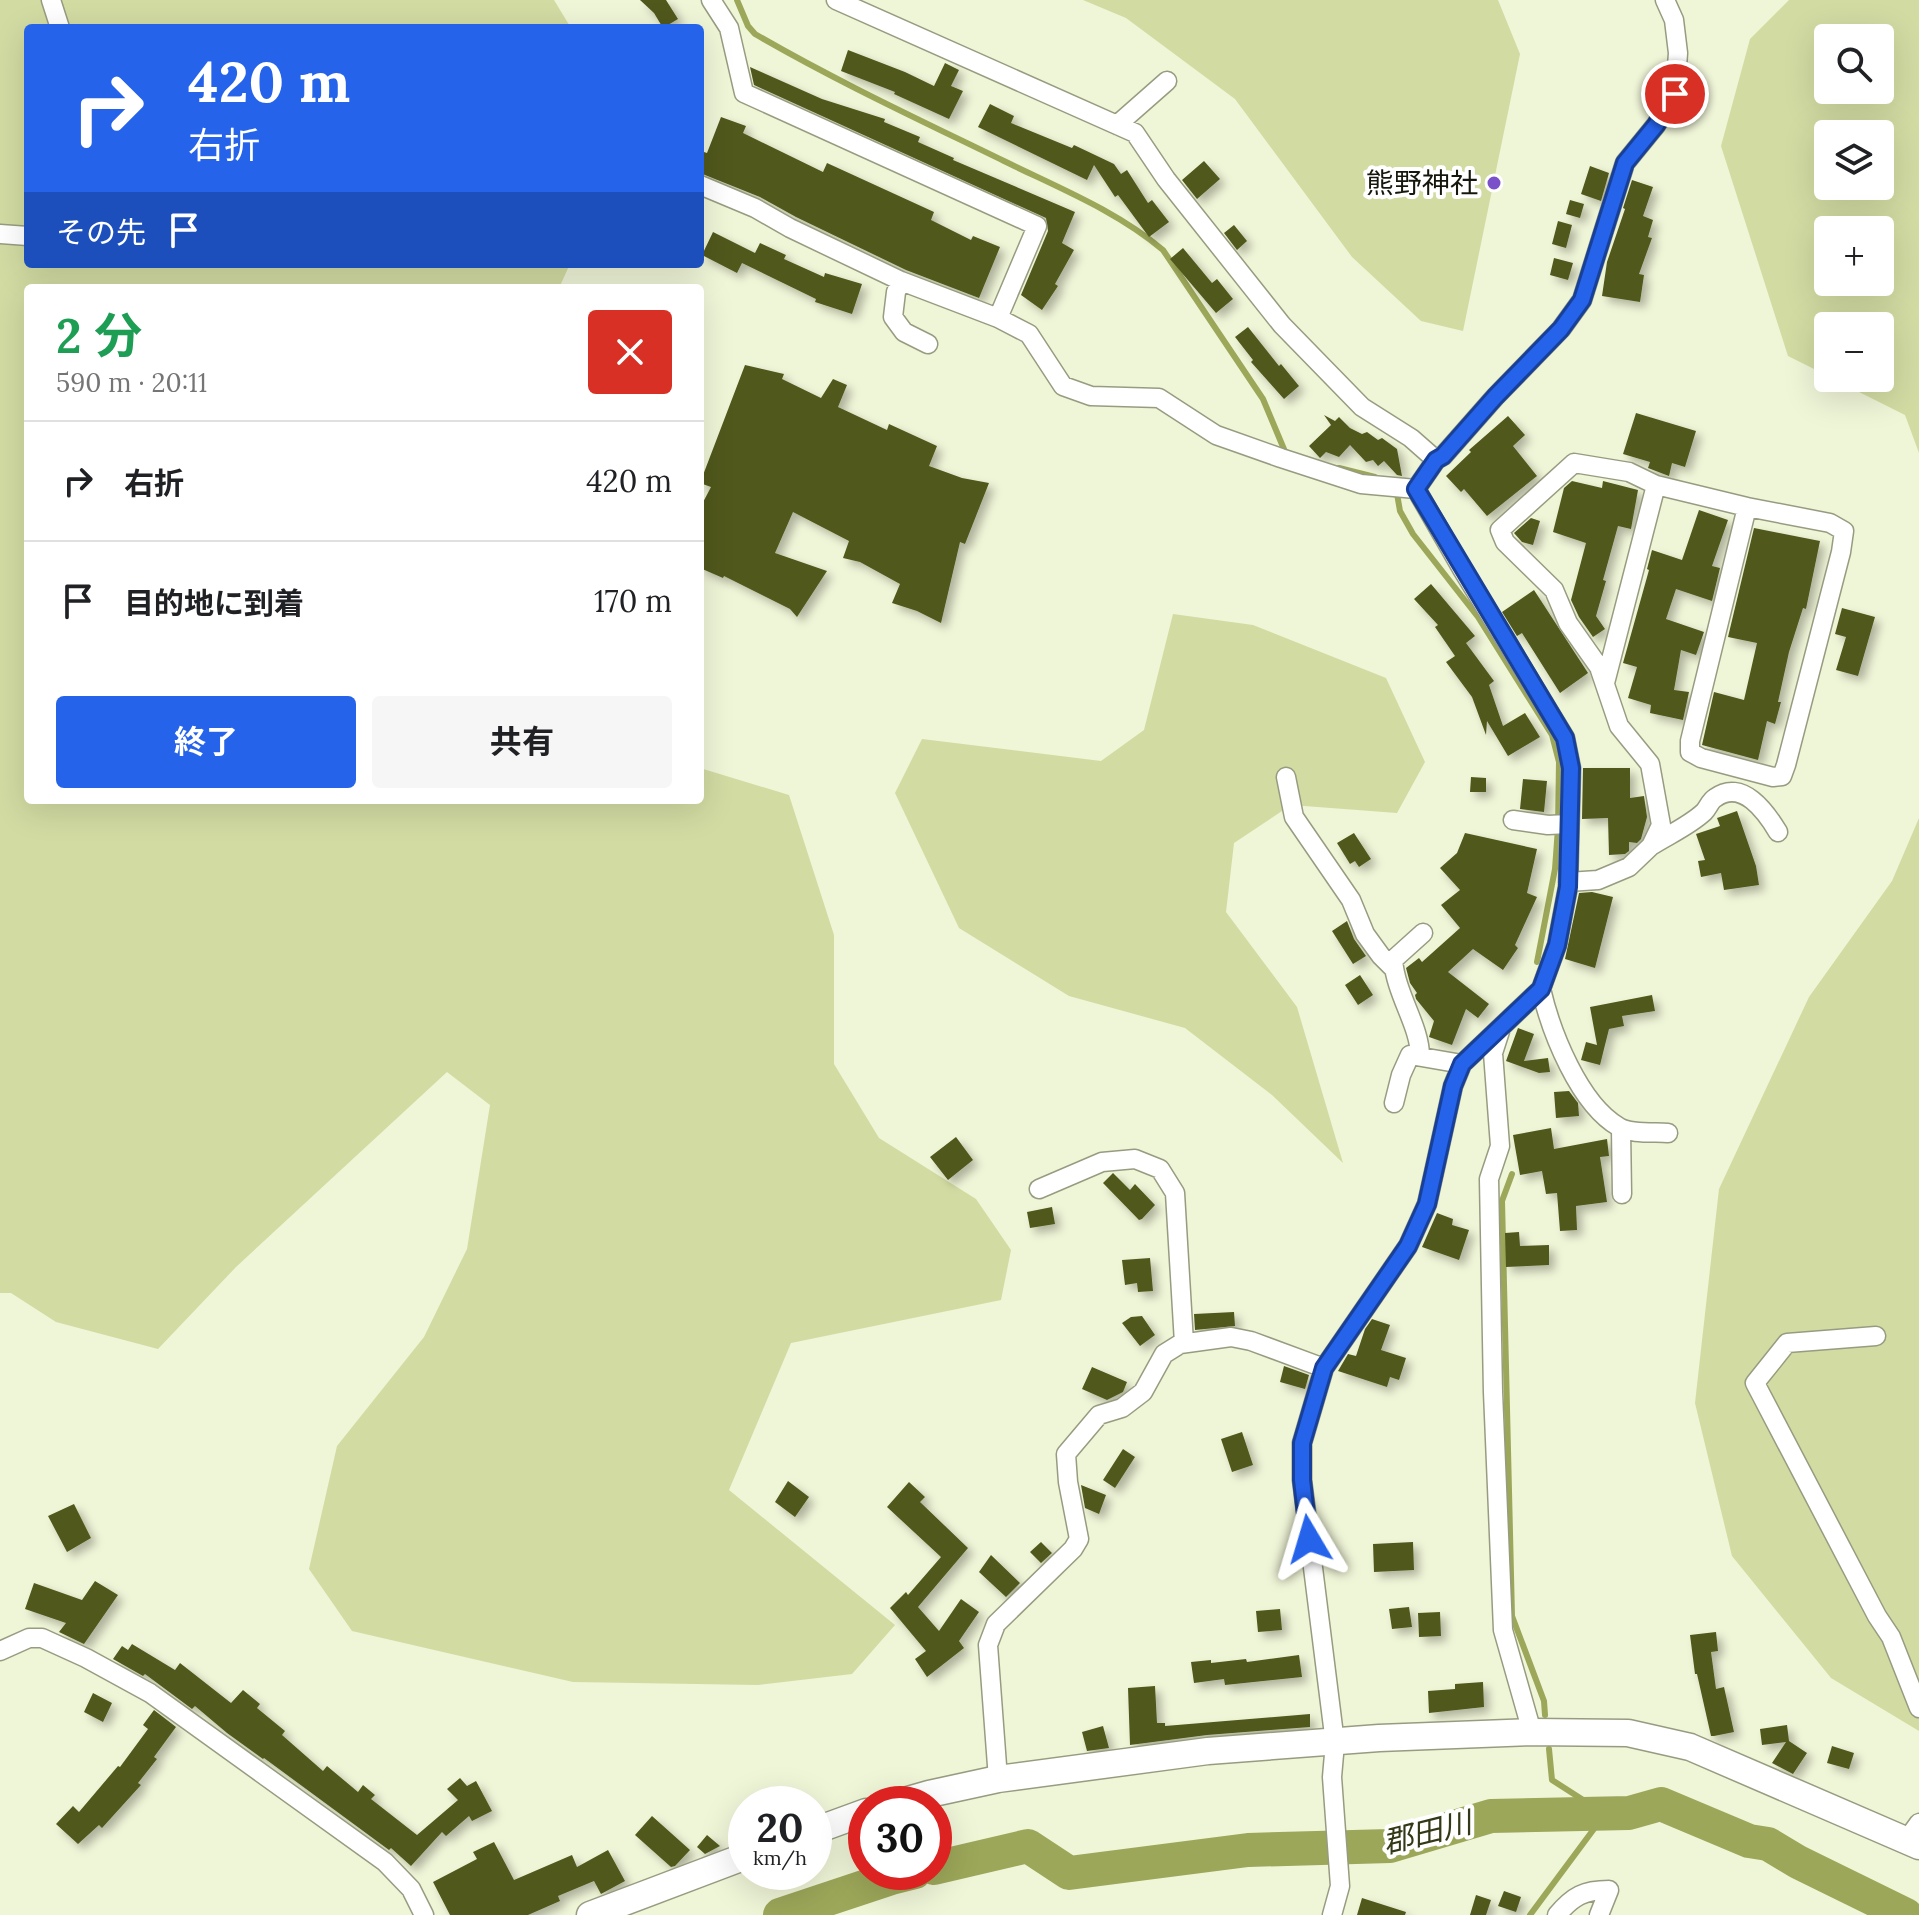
<!DOCTYPE html>
<html lang="ja">
<head>
<meta charset="utf-8">
<style>
  body { margin:0; font-family:Lora,"Noto Sans JP",serif; background:#f6f6f6; color:#202124; height:100vh; display:flex; flex-direction:column; font-size:30px; white-space:nowrap }
  * { box-sizing:border-box; margin:0 }
  p { font-size:26px; color:#757577 }
  .icon { flex:none; width:44px; height:44px; fill:none; stroke:currentColor; stroke-width:2; stroke-linecap:round; stroke-linejoin:round }
  .map { position:relative; flex:1; overflow:hidden }
  .drawer { position:absolute; left:24px; top:284px; width:680px; height:520px; display:flex; flex-direction:column; background:#fff; border-radius:8px; box-shadow:0 8px 32px #0002 }
  .drawer>* { flex:none }
  .banner { position:absolute; left:24px; top:24px; width:680px; height:244px; border-radius:8px; box-shadow:0 8px 32px #0002; background:#2563eb; color:#fff; overflow:hidden }
  .tools { position:absolute; left:1814px; top:24px; display:grid; gap:16px }
  .tools a { display:grid; place-items:center; width:80px; height:80px; border-radius:8px; background:#fff; box-shadow:0 8px 32px #0002; font-size:40px }
  .speed { position:absolute; left:728px; top:1786px; display:flex; gap:16px; font-size:40px; font-weight:700; text-align:center }
  .speed>* { display:grid; place-content:center; width:104px; height:104px; border-radius:50%; background:#fff; box-shadow:0 8px 32px #0002; line-height:1 }
  .speed small { font-size:20px; font-weight:400 }
  .speed .limit { border:12px solid #d22; background:#fff; color:#111 }
  .pin { position:absolute; display:grid; place-items:center; width:68px; height:68px; color:#fff; margin:-34px; border:4px solid #fff; border-radius:50%; box-shadow:0 2px 8px #0007 }
  .me { position:absolute; width:88px; margin:-44px; rotate:353deg; stroke-linejoin:round; filter:drop-shadow(0 0 6px #0008) }
  .turn { display:flex; align-items:center; gap:28px; height:168px; padding:0 32px; font-size:36px }
  .turn .icon { width:104px; height:104px; stroke-width:2.5 }
  .turn b { display:block; font-size:56px; line-height:68px }
  .then { display:flex; align-items:center; height:76px; padding:0 32px; background:#0003; gap:16px; font-size:30px }
  .round { display:grid; place-items:center; flex:none; width:84px; height:84px; border-radius:8px; background:#f6f6f6 }
  .head { display:flex; align-items:center; justify-content:space-between; height:136px; padding:0 32px }
  h1 { font-size:48px; font-weight:700; line-height:60px; color:#1e9e55 }
  .button { display:flex; gap:16px; margin-top:auto; padding:16px 32px }
  .button a { flex:1; height:92px; border-radius:8px; background:#2563eb; color:#fff; font-size:32px; font-weight:700; line-height:92px; text-align:center }
  .button a+a { background:#f6f6f6; color:#202124 }
  ul { padding:0; list-style:none }
  li { display:flex; align-items:center; gap:24px; height:120px; padding:0 32px; border-top:2px solid #e0e0e0 }
  li div { flex:1 }
  li b { display:block; font-size:30px }
  li em { font-style:normal }
  .map>svg:first-child { display:block }
  .green { fill:#d2dba2; fill-rule:evenodd }
  .lines { fill:none; stroke-linecap:round; stroke-linejoin:round }
  .stream { stroke:#9ca759; stroke-width:6 }
  .river { stroke:#9ca759; stroke-width:34 }
  .building { fill:#51581d; filter:url(#shadow) }
  .street-casing { stroke:#979c80; stroke-width:21 }
  .secondary-casing { stroke:#979c80; stroke-width:29 }
  .street { stroke:#fff; stroke-width:18 }
  .secondary { stroke:#fff; stroke-width:26 }
  .route-casing { stroke:#184099; stroke-width:20 }
  .route { stroke:#2563eb; stroke-width:14 }
  .poi-dot { fill:#7b51ca; stroke:#fff; stroke-width:3 }
  .labels { text-anchor:middle; dominant-baseline:central; stroke-width:8; stroke-linejoin:round; paint-order:stroke }
  .poi-label { font-size:28px; fill:#15170c; stroke:#fff; text-anchor:end }
  .water-label { font-size:30px; font-style:italic; fill:#333816; stroke:#fff }
</style>
</head>
<body>
<div class="map">
<svg width="1919" height="1915" viewBox="0 0 1919 1915">
  <defs>
    <filter id="shadow"><feDropShadow dx="5.5" dy="5.5" stdDeviation="4" flood-color="#0004"/></filter>
  </defs>
  <rect width="100%" height="100%" fill="#eff5d7"/>
  <!-- green -->
  <path class="green" d="M0 0H554L571 28H28V264H570L559 288H28V800H700V768L789 795 834 935V1064L879 1138 976 1199 1011 1250 1001 1300 791 1343 729 1490 895 1625 852 1674 758 1685 573 1682 352 1631 309 1569 337 1446 424 1337 467 1249 490 1105 447 1072 236 1267 158 1349 56 1322 11 1293H0Z
    M1083 0H1498L1520 54 1463 331 1421 321 1352 257 1235 99 1126 18Z
    M1789 0H1919V453L1905 415 1831 378H1880V326H1828V376L1788 356 1721 146 1750 39ZM1828 38H1880V90H1828ZM1828 134H1880V186H1828ZM1828 230H1880V282H1828Z
    M1173 614 1253 625 1386 678 1425 762 1397 813 1291 805 1234 843 1226 912 1297 1007 1343 1163 1272 1095 1185 1028 1069 996 959 928 895 793 922 739 1101 761 1144 730Z
    M1919 818V1731L1831 1678 1732 1556 1695 1403 1719 1189 1809 997 1892 881Z"/>
  <g class="lines">
    <!-- stream -->
    <path class="stream" d="M737 0 748 26 755 34C836 81 920 120 1004 161 1059 188 1117 211 1163 250L1263 399 1286 454
      M1339 468 1375 477
      M1396 488 1400 511 1413 534 1478 617 1552 735 1559 762 1558 828 1555 869 1537 962
      M1512 1174 1502 1201 1512 1616 1544 1701 1545 1715
      M1530 1915 1605 1814 1552 1780 1549 1749"/>
    <!-- river -->
    <path class="river" d="M934 1868 1028 1846 1069 1873 1248 1850 1390 1846 1491 1816 1629 1813 1661 1804 1749 1841 1768 1844 1798 1862 1906 1915
      M780 1915 891 1878 915 1872"/>
  </g>
  <!-- building -->
  <path class="building" d="M640 0H666L678 19 663 28 654 13Z
    M848 50 905 72 934 86 945 63 959 70 951 86 963 91 949 119 894 94 895 92 841 71Z
    M750 67 822 99 885 119 884 122 920 137 918 142 954 158 953 160 1075 212 1062 243 1074 250 1055 284 1058 286 1042 310 1021 295 1048 231 1046 218 754 85Z
    M990 104 1014 116 1011 123 1072 148 1074 145 1114 164 1121 174 1127 170 1148 203 1152 200 1169 222 1149 237 1118 195 1115 197 1094 165 1087 180 978 127Z
    M721 117 746 126 743 133 823 172 827 163 934 212 931 220 971 240 973 236 1000 247 979 298 906 270 796 217 760 197 700 173V162L704 152 707 153Z
    M1204 161 1220 179 1197 199 1182 180Z
    M1590 166 1609 173 1601 201 1581 194Z
    M1632 180 1653 187 1643 216 1653 220 1648 237 1652 238 1639 274 1644 275 1640 302 1602 296 1607 262 1625 209 1623 208Z
    M1570 200 1584 204 1580 218 1566 214Z
    M1558 221 1572 225 1566 248 1552 244Z
    M1234 225 1247 241 1237 250 1224 233Z
    M713 232 755 253 760 243 786 255 784 259 824 277 825 273 862 284 852 314 815 302 816 299 742 263 737 273 702 255Z
    M1183 248 1212 283 1217 279 1233 299 1216 313 1170 259Z
    M1554 258 1573 263 1568 280 1550 275Z
    M1248 327 1279 366 1281 364 1299 386 1284 399 1251 362 1253 360 1235 337Z
    M745 365 784 374 782 379 821 398 833 379 847 385 838 407 887 430 889 424 937 446 929 466 962 478 989 483 965 544 960 542 941 623 917 611 892 603 900 584 860 562 843 558 849 541 793 512 775 553 827 571 797 617 790 609 724 576 723 578 700 568V508L711 487 700 483Z
    M1636 413 1696 431 1685 467 1672 463 1669 476 1648 468 1650 462 1623 454Z
    M1324 415 1335 421 1339 417 1350 428 1362 434 1367 432 1378 440 1382 438 1397 449 1402 476 1397 475 1384 461 1378 466 1373 460 1366 462 1350 445 1339 457 1326 452 1320 458 1309 446 1331 425Z
    M1508 416 1525 435 1513 446 1537 476 1487 516 1464 489 1461 492 1446 476 1471 452 1469 450Z
    M1572 481 1602 488 1603 481 1638 490 1631 529 1618 526 1603 580 1606 581 1596 616 1605 629 1593 637 1579 617 1571 600 1586 543 1553 532 1564 488Z
    M1699 510 1728 520 1712 566 1720 568 1712 601 1676 589 1666 619 1704 632 1696 655 1681 650 1674 690 1689 692 1683 720 1650 713 1651 705 1628 698 1637 667 1623 663 1649 570 1647 569 1652 550 1682 560Z
    M1531 518 1540 521 1533 545 1522 542 1514 533Z
    M1754 528 1820 541 1806 609 1803 608 1789 652 1778 702H1781L1775 724 1767 721 1758 760 1702 745 1714 692 1744 700 1757 643 1728 637Z
    M1431 584 1475 636 1466 643 1494 681 1489 685 1503 726 1525 713 1540 737 1508 756 1487 721 1486 735 1472 697 1446 662 1455 656 1435 627 1438 625 1414 599Z
    M1534 590 1588 673 1560 693 1522 633 1517 636 1502 612Z
    M1842 608 1875 617 1858 676 1836 670 1846 637 1835 634Z
    M1583 768H1630V798L1644 796 1647 817 1641 839 1637 843 1629 842V851L1625 854 1609 855 1608 818 1582 819Z
    M1471 777 1486 778V792H1470Z
    M1523 779 1547 781 1544 812 1520 809Z
    M1737 811 1756 866 1759 885 1724 890 1721 873 1701 877 1698 861 1705 860 1696 834 1720 826 1717 818Z
    M1354 833 1371 859 1359 867 1355 861 1350 864 1337 843Z
    M1465 833 1537 849 1527 893 1537 897 1515 945 1518 948 1503 970 1473 949 1448 972 1489 1004 1478 1018 1466 1009 1452 1045 1429 1037 1434 1021 1416 999 1415 995 1417 993 1410 983 1406 968 1419 958 1422 962 1460 928 1441 905 1460 890 1440 868 1457 853Z
    M1592 892 1613 897 1595 968 1565 959 1579 893Z
    M1347 921 1354 939 1366 956 1353 964 1332 931Z
    M1360 975 1373 995 1358 1005 1345 985Z
    M1652 995 1655 1011 1622 1016 1624 1026 1609 1029 1600 1065 1581 1060 1586 1042 1597 1045 1590 1007Z
    M1518 1028 1534 1034 1524 1061 1548 1058 1550 1072 1539 1073 1506 1061Z
    M1569 1091 1578 1103 1579 1116 1556 1118 1554 1092Z
    M1551 1128 1554 1149 1607 1139 1609 1156 1600 1157 1607 1202 1576 1206 1577 1230 1560 1231 1557 1193 1546 1194 1542 1171 1520 1175 1513 1135Z
    M956 1137 973 1160 948 1180 930 1157Z
    M1113 1173 1130 1190 1135 1184 1155 1205 1142 1219 1139 1220 1103 1183Z
    M1052 1207 1055 1224 1030 1228 1027 1212Z
    M1437 1213 1453 1219 1452 1225 1469 1230 1459 1260 1422 1247Z
    M1519 1232 1520 1246 1549 1245V1265L1506 1267 1505 1233Z
    M1150 1258 1153 1291 1138 1292 1137 1283 1125 1285 1122 1260Z
    M1234 1312 1235 1326 1195 1330 1194 1314Z
    M1142 1316 1155 1335 1140 1346 1122 1323 1131 1317Z
    M1372 1319 1390 1325 1381 1350 1406 1358 1399 1380 1390 1377 1387 1387 1338 1371 1348 1354 1356 1356 1365 1329Z
    M1284 1366 1309 1375 1305 1389 1280 1382Z
    M1092 1367 1127 1382 1123 1392 1107 1400 1082 1389Z
    M1242 1432 1253 1465 1232 1472 1221 1439Z
    M1123 1449 1135 1457 1115 1488 1103 1480Z
    M788 1481 809 1497 795 1517 775 1502Z
    M909 1482 925 1497 920 1502 968 1548 918 1607 939 1631 961 1599 979 1612 959 1641 964 1648 927 1677 915 1659 926 1651 890 1608 906 1592 908 1595 941 1557 887 1507Z
    M1081 1485 1106 1495 1099 1514 1085 1508Z
    M74 1504 91 1538 67 1552 48 1516Z
    M1041 1542 1052 1553 1041 1563 1030 1552Z
    M1413 1542 1414 1570 1374 1572 1373 1544Z
    M991 1555 1020 1583 1006 1597 979 1572Z
    M95 1581 118 1595 84 1644 59 1632 66 1623 25 1609 34 1583 82 1600Z
    M1409 1607 1412 1627 1392 1629 1389 1609Z
    M1280 1609 1282 1630 1258 1632 1256 1611Z
    M1440 1612 1441 1636 1419 1637 1418 1613Z
    M1716 1632 1718 1651 1711 1652 1716 1689 1724 1687 1734 1732 1714 1736H1711L1697 1674H1695L1690 1635Z
    M132 1644 175 1670 180 1663 231 1703 243 1690 260 1704 257 1708 285 1731 282 1735 323 1771 327 1766 358 1792 363 1785 375 1795 371 1799 417 1835 458 1800 447 1789 460 1778 467 1786 476 1781 492 1811 472 1821 469 1816 446 1836 442 1832 411 1866 391 1848 389 1850 264 1758 263 1759 227 1733 195 1706 192 1709 145 1674 143 1676 113 1659 122 1646 128 1650Z
    M1299 1655 1302 1677 1225 1685 1224 1679 1194 1683 1191 1662 1211 1660V1663L1246 1659 1247 1662Z
    M1483 1682 1484 1707 1429 1713 1428 1691 1455 1689V1684Z
    M1155 1686 1157 1723H1165V1726L1310 1714V1727L1207 1735 1130 1745 1128 1688Z
    M93 1693 112 1703 103 1722 84 1712Z
    M154 1710 176 1727 154 1757 157 1759 138 1783 141 1785 102 1828 99 1825 78 1844 56 1824 73 1806 79 1812 118 1766 120 1767 148 1729 143 1725Z
    M1787 1725 1789 1741 1807 1753 1793 1774 1772 1763 1786 1742 1762 1745 1760 1729Z
    M1103 1726 1109 1748 1087 1751 1082 1732Z
    M1832 1746 1854 1753 1849 1769 1827 1763Z
    M652 1816 690 1850 675 1866 671 1867 635 1835Z
    M707 1835 720 1846 705 1854 697 1847Z
    M494 1842 514 1880 572 1855 577 1867 608 1850 625 1881 601 1894 594 1881 558 1896 560 1901 528 1915H450L433 1882 477 1859 473 1852Z
    M1504 1891 1521 1897 1516 1912 1498 1906Z
    M1476 1895 1491 1900 1486 1915H1470Z
    M1362 1898 1406 1912 1405 1915H1357Z"/>
  <g class="lines">
    <defs>
      <path id="street" d="M51 0 60 28
        M711 0 729 28 744 93 1037 226 998 318
        M836 0 1135 133 1166 179 1282 325 1362 407 1411 438 1436 460
        M1117 125 1167 81
        M700 185 755 208 790 228 901 281 998 318 1029 334 1063 386 1091 396 1159 398 1216 435 1281 458 1361 484 1416 489
        M0 234 28 236
        M901 281 896 292 893 317 904 332 928 344
        M1416 489 1436 460 1443 456 1495 397 1561 329 1582 300 1625 163 1656 125 1675 94 1678 53 1674 20 1665 0
        M1605 683 1656 485
        M1286 777 1294 817 1351 900 1365 934 1381 956 1394 969
        M1513 820 1548 825 1568 824
        M1651 846C1668 835 1689 826 1704 812 1708 808 1710 801 1715 798 1742 778 1766 812 1778 832
        M1568 882 1598 880 1629 867 1651 846 1661 825 1650 764 1619 726 1599 667 1568 623 1554 590 1505 542 1500 530 1574 463 1629 472 1656 485 1747 507 1830 523 1844 531 1841 552 1786 765 1782 776 1773 777 1701 758 1690 752V741L1747 507
        M1541 989C1551 1032 1579 1104 1619 1127 1630 1134 1654 1132 1668 1133
        M1501 1028 1493 1053 1500 1146 1489 1179 1493 1392 1503 1630 1532 1732
        M1420 1056C1420 1026 1396 995 1393 960L1423 933
        M1394 1103 1401 1075 1410 1055 1462 1064
        M1621 1129 1622 1194
        M1039 1189 1102 1162 1135 1159 1160 1169 1175 1193 1184 1343
        M1876 1336 1787 1343 1755 1383 1877 1616 1891 1637 1919 1708
        M0 1651 29 1638H42L86 1658 150 1693 385 1862 411 1889 424 1915
        M998 1779 988 1645 996 1624 1073 1549 1079 1539 1068 1482 1066 1454 1099 1415 1122 1408 1143 1392 1164 1354 1180 1344 1231 1337 1251 1341 1324 1368
        M1906 1841 1919 1823
        M1332 1915 1340 1886 1332 1777 1335 1743 1302 1480V1443L1324 1368 1408 1246 1427 1204 1453 1086 1462 1064 1541 989 1557 945 1568 887 1571 768 1565 738 1462 569 1416 489
        M1557 1915C1573 1896 1584 1890 1609 1890L1599 1915"/>
      <path id="secondary" d="M894 1804 929 1794 998 1779 1208 1751 1379 1738 1532 1732 1628 1733 1690 1747 1919 1846
        M814 1831 866 1812
        M590 1915 746 1856"/>
    </defs>
    <!-- street casing -->
    <use href="#street" class="street-casing"/>
    <!-- secondary casing -->
    <use href="#secondary" class="secondary-casing"/>
    <!-- street -->
    <use href="#street" class="street"/>
    <!-- secondary -->
    <use href="#secondary" class="secondary"/>
  </g>
  <g class="lines">
    <defs>
      <path id="route" d="M1309 1539 1302 1480V1443L1324 1368 1408 1246 1427 1204 1453 1086 1462 1064 1541 989 1557 945 1568 887 1571 768 1565 738 1416 489 1436 460 1443 456 1495 397 1561 329 1582 300 1625 163 1656 125 1675 94"/>
    </defs>
    <!-- route casing -->
    <use href="#route" class="route-casing"/>
    <!-- route -->
    <use href="#route" class="route"/>
  </g>
  <!-- markers -->
  <circle class="poi-dot" cx="1494" cy="183" r="8"/>
  <g class="labels">
    <!-- poi labels -->
    <g class="poi-label">
      <text x="1478" y="183">熊野神社</text>
    </g>
    <!-- water labels -->
    <g class="water-label">
      <text transform="translate(1427 1832) rotate(-14)">郡田川</text>
    </g>
  </g>
</svg>
<div class="tools">
<a><svg class="icon" aria-label="search" viewBox="0 0 24 24"><circle cx="10" cy="10" r="6"/><path d="M15 15l6 6"/></svg></a>
<a><svg class="icon" aria-label="layers" viewBox="0 0 24 24"><path d="M12 4l9 5-9 5-9-5zM3 14l9 5 9-5"/></svg></a>
<a>+</a>
<a>−</a>
</div>
<div class="speed"><div>20<small>km/h</small></div><div class="limit">30</div></div>
<div class="pin" style="left:1675px;top:94px;background:#d93025"><svg class="icon" aria-label="arrive" viewBox="0 0 24 24"><path d="M6 21V4h12l-3 4 3 4H6"/></svg></div>
<svg class="me" style="left:1309px;top:1539px" viewBox="-20 -20 40 40"><path d="M0-17L14 15 0 8-14 15z" fill="#2563eb" stroke="#fff" stroke-width="4"/></svg>
<div class="banner">
<div class="turn"><svg class="icon" aria-label="right" viewBox="0 0 24 24"><path d="M7 20v-9h11M14 6l5 5-5 5"/></svg><div><b>420 m</b>右折</div></div>
<div class="then">その先<svg class="icon" aria-label="arrive" viewBox="0 0 24 24"><path d="M6 21V4h12l-3 4 3 4H6"/></svg></div>
</div>
<section class="drawer">
<div class="head"><div><h1>2 分</h1><p>590 m · 20:11</p></div><a class="round" style="background:#d93025;color:#fff"><svg class="icon" aria-label="close" viewBox="0 0 24 24"><path d="M6 6l12 12M18 6L6 18"/></svg></a></div>
<ul>
<li><svg class="icon" aria-label="right" viewBox="0 0 24 24"><path d="M7 20v-9h11M14 6l5 5-5 5"/></svg><div><b>右折</b></div><em>420 m</em></li>
<li><svg class="icon" aria-label="arrive" viewBox="0 0 24 24"><path d="M6 21V4h12l-3 4 3 4H6"/></svg><div><b>目的地に到着</b></div><em>170 m</em></li>
</ul>
<div class="button"><a>終了</a><a>共有</a></div>
</section>
</div>
</body>
</html>
